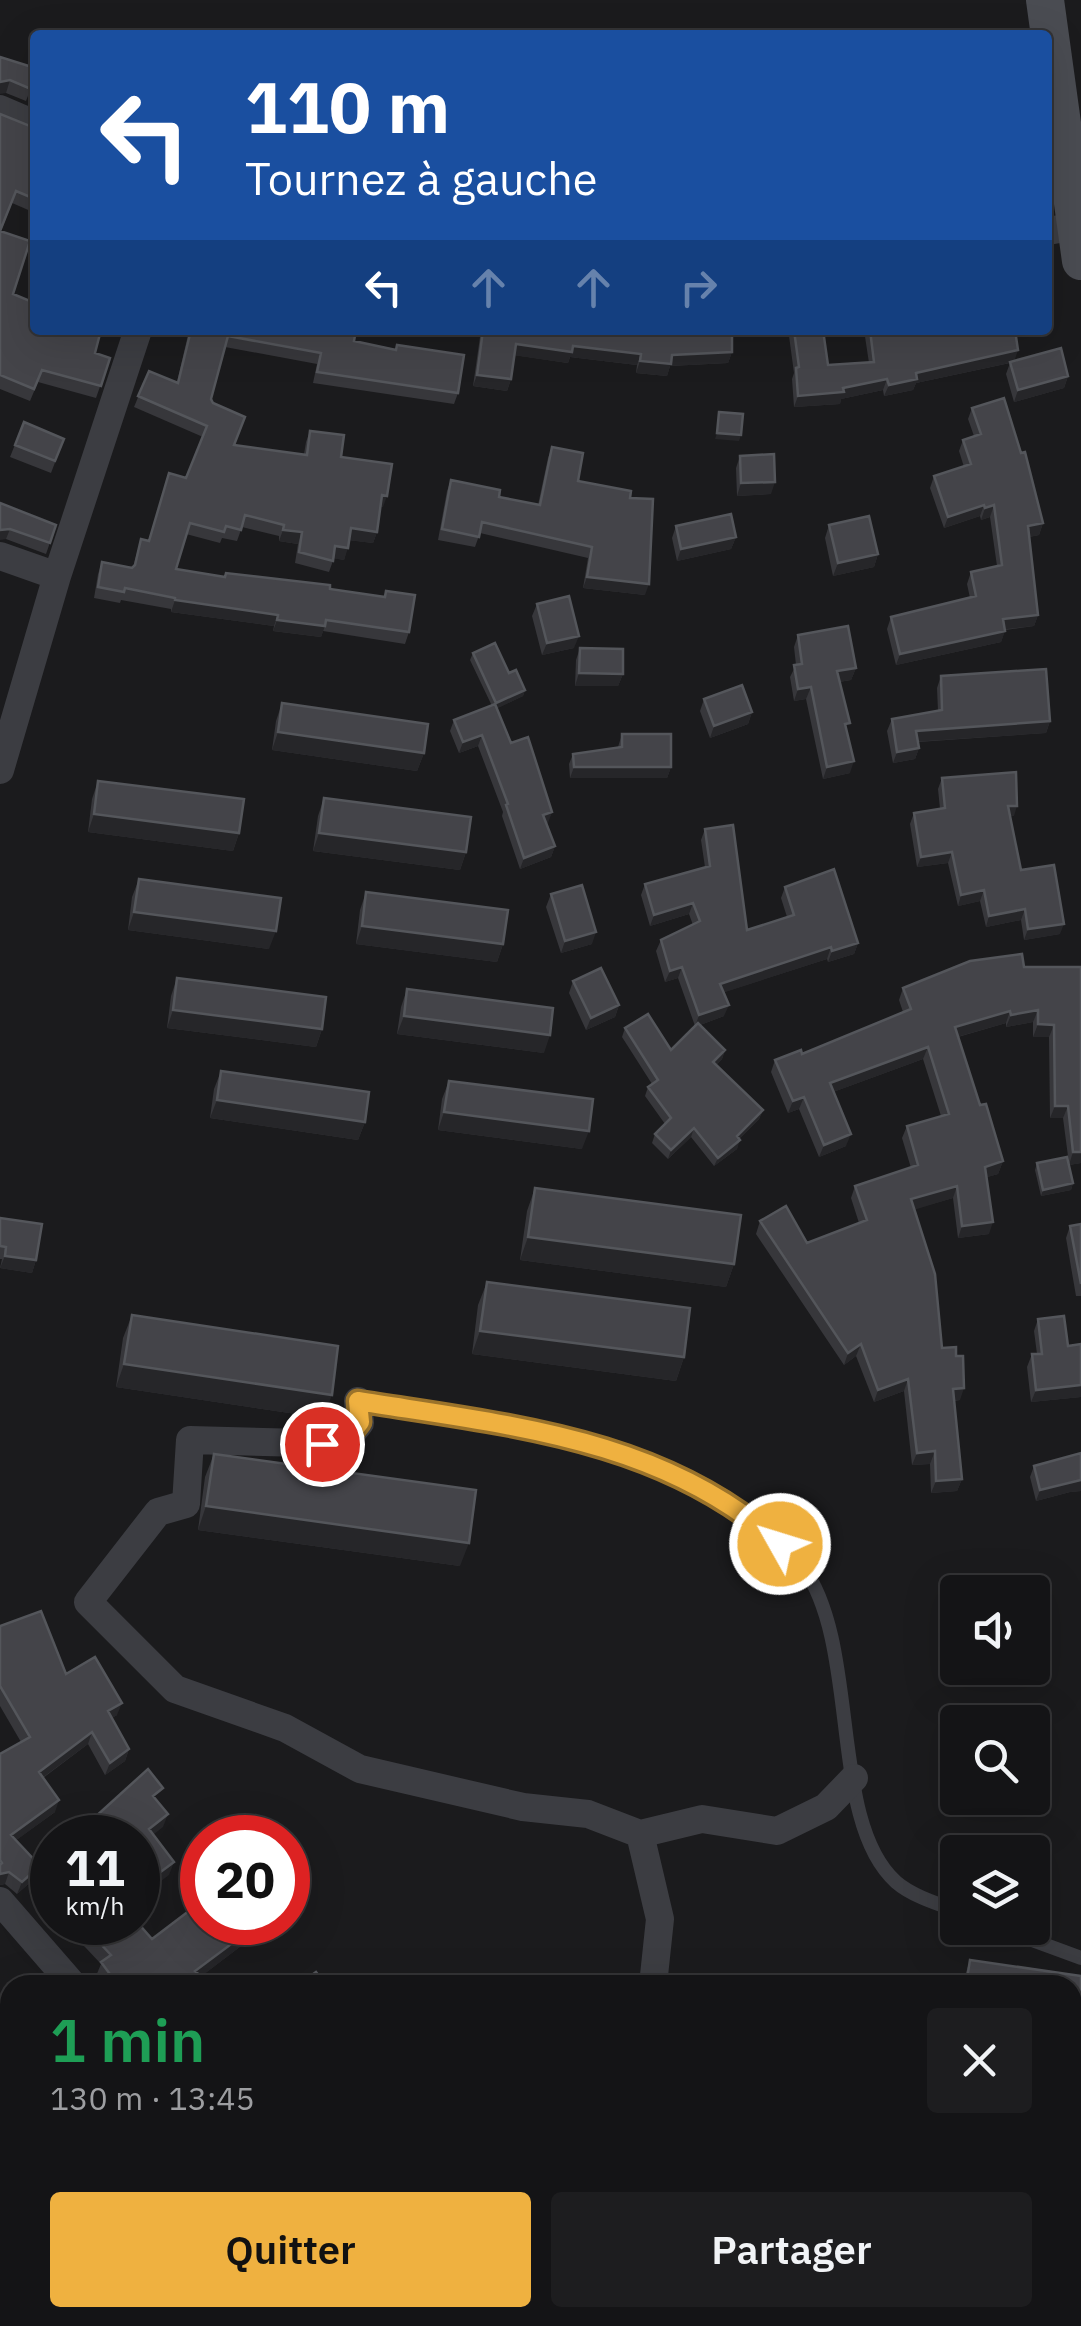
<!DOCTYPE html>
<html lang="fr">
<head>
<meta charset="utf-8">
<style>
  body { margin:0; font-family:"IBM Plex Sans",sans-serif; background:#1d1d1f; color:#f1f3f6; height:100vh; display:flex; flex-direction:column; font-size:38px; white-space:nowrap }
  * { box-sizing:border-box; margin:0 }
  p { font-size:32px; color:#9d9ea1 }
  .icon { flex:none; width:55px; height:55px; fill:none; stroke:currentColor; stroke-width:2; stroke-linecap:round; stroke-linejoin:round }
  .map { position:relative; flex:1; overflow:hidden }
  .details { position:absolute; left:0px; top:1975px; width:1082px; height:352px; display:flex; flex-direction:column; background:#141416; border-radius:30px 30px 0 0; box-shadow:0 10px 40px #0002,0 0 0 2px #333335 }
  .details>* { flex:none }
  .top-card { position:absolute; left:30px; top:30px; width:1022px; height:305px; border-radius:10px; box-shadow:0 10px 40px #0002,0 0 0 2px #333335; background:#1a4fa0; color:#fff; overflow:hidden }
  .tools { position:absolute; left:940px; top:1575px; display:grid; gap:20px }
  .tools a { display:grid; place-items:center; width:110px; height:110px; border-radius:10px; background:#141416; box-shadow:0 10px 40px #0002,0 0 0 2px #333335; font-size:50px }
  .speed { position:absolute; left:30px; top:1815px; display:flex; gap:20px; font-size:50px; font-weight:700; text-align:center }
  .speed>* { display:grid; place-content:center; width:130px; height:130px; border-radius:50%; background:#141416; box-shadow:0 10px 40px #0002,0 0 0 2px #333335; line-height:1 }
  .speed small { font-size:25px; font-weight:400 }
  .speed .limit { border:15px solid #d22; background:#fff; color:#111 }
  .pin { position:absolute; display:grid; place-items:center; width:85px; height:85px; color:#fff; margin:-42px; border:5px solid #fff; border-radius:50%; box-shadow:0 2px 10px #0007 }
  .me { position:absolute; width:110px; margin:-55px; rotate:309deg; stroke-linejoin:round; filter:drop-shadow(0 0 8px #0008) }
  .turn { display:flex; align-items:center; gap:35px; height:210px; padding:0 50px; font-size:45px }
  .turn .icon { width:130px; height:130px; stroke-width:2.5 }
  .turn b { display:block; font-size:70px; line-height:85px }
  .lanes { display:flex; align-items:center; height:95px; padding:0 50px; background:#0003; justify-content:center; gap:50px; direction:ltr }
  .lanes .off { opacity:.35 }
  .round { display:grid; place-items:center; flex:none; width:105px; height:105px; border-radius:10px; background:#1d1d1f }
  .headline { display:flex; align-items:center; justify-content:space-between; height:170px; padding:0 50px }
  h1 { font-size:60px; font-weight:600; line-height:75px; color:#1e9e55 }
  .button { display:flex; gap:20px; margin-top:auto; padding:20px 50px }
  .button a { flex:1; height:115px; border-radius:10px; background:#efb140; color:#111; font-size:40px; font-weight:600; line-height:115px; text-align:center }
  .button a+a { background:#1d1d1f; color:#f1f3f6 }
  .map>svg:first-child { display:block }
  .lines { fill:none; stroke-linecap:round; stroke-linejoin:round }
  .lane { stroke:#3c3d42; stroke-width:14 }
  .street { stroke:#3c3d42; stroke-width:28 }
  .secondary { stroke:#4a4c52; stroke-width:38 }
  .wall { fill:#37373b }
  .shaded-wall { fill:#262629 }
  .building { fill:#444449; stroke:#54565b; stroke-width:2.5 }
  .route-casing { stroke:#9b732a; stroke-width:25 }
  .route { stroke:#efb140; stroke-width:18 }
</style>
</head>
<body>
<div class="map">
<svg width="1081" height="2326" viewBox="0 0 1081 2326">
  <rect width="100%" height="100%" fill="#1b1b1d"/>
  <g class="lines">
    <!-- lane -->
    <path class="lane" d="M358 1401C499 1424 659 1435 770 1536 781 1545 795 1555 803 1567 861 1647 828 1821 896 1882 912 1896 938 1904 958 1911
      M1000 1928 1081 1958"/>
    <!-- street -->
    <path class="street" d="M0 109 35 124
      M1048 231 1076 226
      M0 556 57 576
      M0 770 57 576 138 330
      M358 1401 360 1423 343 1444 190 1440 186 1504 158 1512 88 1602 175 1689 285 1728 360 1769 523 1807 588 1814 640 1834
      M0 1901 73 1985
      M653 1985 660 1919 640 1834 702 1819 777 1831 826 1807 854 1778
      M0 2215 10 2209
      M328 2318 335 2326
      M81 2326 93 2318
      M561 2326 565 2318"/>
    <!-- secondary -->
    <path class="secondary" d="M1045 0 1081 261"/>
  </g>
  <!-- wall -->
  <path class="wall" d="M0 57 35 77 26 101 6 93Z
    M0 114 35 128V208L33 212 12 203 1 231 13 294 95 353 110 358 96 398 38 382 30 401 0 389Z
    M181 330H356L354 341 396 349 397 345 458 393 454 404 313 383 317 364 225 347 211 399 235 445 304 454 306 442 310 431 341 457 383 507H380L377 532 373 543 349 540 344 560 334 558 329 572 295 563 298 544 279 541V536L242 527 237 541 222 538 220 543 186 534 176 569 224 577 383 597 386 591 409 632 405 644 323 631 321 637 273 631 274 626 171 612V609L121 600 120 603 94 598 98 574 102 562 133 567 141 539 148 541 186 478 203 437 134 407 149 371 177 382 188 335 180 333Z
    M481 330H675L674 331 732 352 728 363 670 366 667 376 636 373 637 365 570 357 568 363 514 355 511 379 507 391 473 386Z
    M791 330H823L828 365 869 363 864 330H912L913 334 1068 376 1064 388 1014 402 1006 374 1010 363 916 383 913 390 884 396 883 390 841 399 840 404 794 407 792 379 794 373 789 336Z
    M972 408 1043 523 1039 535 1029 537 1038 615 1034 626 1005 630 1001 642 896 665 887 629 891 617 970 598 967 584 971 572 997 566 990 517 981 520 980 516 944 528 930 488 934 476 964 467 959 451 963 440 974 436 968 419Z
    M24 422 64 439 51 473 10 457Z
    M552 447 578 481 630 498 645 595 583 588 588 558 480 533 475 547 438 540 447 491 451 480 499 497 538 505 548 458Z
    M740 456 771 494 737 496 736 468Z
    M0 503 56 525 46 554 6 539Z
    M829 525 878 554 874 567 833 576 825 538Z
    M676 526 736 537 731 549 677 561 672 538Z
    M537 604 574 648 542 655 532 616Z
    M798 635 856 668 851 680 839 682 847 732 850 773 823 779 806 699 794 701 790 677 796 665 794 647Z
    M580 648 623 674 618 686H575L576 660Z
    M473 653 509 673 525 690 523 696 497 708 511 743 552 812 547 823 555 846 551 857 520 869 502 816 503 812 478 746 459 753 450 731 454 720 492 706 470 660Z
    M941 676 1050 721 1046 733 918 742 919 748 915 759 893 763 887 731 892 719 938 711 937 688Z
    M704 699 752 712 748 724 710 738 700 711Z
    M282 703 424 753 417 771 272 750 276 721Z
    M622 734 671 767 667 778H570L569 764 573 754 618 747Z
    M942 778 1014 816H1010L1021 870 1060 934 1024 940 1021 920 986 927 980 901 958 906 948 863 917 867 910 824 914 813 940 809 938 789Z
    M98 781 239 833 233 851 88 832 92 799Z
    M324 798 466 852 460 870 313 851 318 816Z
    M705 829 747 930 787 917 781 898 785 887 858 943 854 954 828 962 827 959 724 992V1016L700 1025 725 1050 722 1059 716 1065 763 1110 759 1119 739 1139 737 1149 714 1166 691 1137 668 1159 652 1143 655 1134 665 1124 645 1096 648 1087 652 1084 622 1037 625 1028 671 1050 695 1026 678 978 665 982 656 951 661 940 693 925 689 914 650 926 641 895 645 884 705 867 701 840Z
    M139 879 269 949 128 930 132 897Z
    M366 892 503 944 497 962 356 944 360 910Z
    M551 894 592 944 561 953 546 907Z
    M1024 967H1081V1163L1069 1165 1073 1183 1071 1190 1041 1196 1035 1170 1037 1163 1069 1164 1063 1118H1050L1049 1037H1033V1022L1006 1027V1023L958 1037 980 1105 1003 1161 998 1174 987 1177 989 1234 958 1238 953 1198 914 1209 942 1348 960 1400 954 1401 962 1479 957 1491 931 1493 930 1464 912 1465 904 1391 874 1402 856 1356 844 1365 756 1234 760 1221 807 1243 859 1223 851 1198 855 1186 911 1168 902 1138 907 1126 941 1116 923 1059 833 1092 846 1146 819 1157 799 1109 788 1113 771 1072 775 1060 802 1054 903 1012 899 1000 903 988Z
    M177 978 322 1029 316 1047 167 1028 171 996Z
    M573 981 619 1005 615 1017 586 1030 569 993Z
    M407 989 544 1053 397 1034 401 1007Z
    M221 1071 365 1122 358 1140 210 1118 214 1089Z
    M449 1081 582 1149 438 1130 442 1099Z
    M535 1188 734 1264 726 1287 520 1260 527 1211Z
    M0 1218 36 1260 32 1273 0 1268 2 1259H0Z
    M1081 1224V1296H1076L1066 1238 1070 1226Z
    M487 1282 684 1357 676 1381 472 1354 478 1305Z
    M132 1315 323 1418 116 1387 123 1338Z
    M1038 1319 1068 1346 1081 1344V1397L1031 1402 1027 1367 1032 1354H1037L1034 1331Z
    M1081 1442V1491L1070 1492 1036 1501 1030 1477 1034 1466 1081 1453Z
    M214 1454 460 1566 198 1530 205 1477Z
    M0 1626 66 1674 117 1715 112 1718 129 1749 125 1761 105 1775 88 1744 43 1778 55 1812 16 1840 35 1878 17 1894 5 1884 0 1885V1754L21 1742 0 1706Z
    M71 1922H137L152 1939 241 1946 200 1977 210 1985H103L96 1976 101 1964 69 1930Z
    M970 1960 1072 1985H962Z
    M10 2016V2040L3 2029 7 2018Z
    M162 2318H232L235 2322 166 2326Z
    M349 2318H436L440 2326H350Z"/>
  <!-- shaded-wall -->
  <path class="shaded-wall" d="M10 80 6 93 0 94V82Z
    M516 344 573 346 641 354 637 365 570 357 568 363 512 355Z
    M1018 350 1014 362 916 383 913 390 884 396 889 385 916 373Z
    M732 352 728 363 670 366 667 376 636 373 640 361 672 355Z
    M477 375 511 379 507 391 473 386Z
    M1068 376 1064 388 1014 402 1018 390Z
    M887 379 883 390 841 399 840 404 794 407 798 396Z
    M717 433 741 435 739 441 715 439Z
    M775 482 771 494 737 496 741 483Z
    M382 495 387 496 383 507H378Z
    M984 505 980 516 944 528 948 517Z
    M994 505 990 517 981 520 985 508Z
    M1043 523 1039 535 1024 538 1028 526Z
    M351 528 377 532 373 543 347 540Z
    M10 529 6 539 0 540V530Z
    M283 530 302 532 298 544 279 541Z
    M736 537 731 549 677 561 681 549Z
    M335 546 348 548 344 560 331 558Z
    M878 554 874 567 833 576 838 563Z
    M587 577 649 584 645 595 583 588Z
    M175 600 278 615 274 626 171 612Z
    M1038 615 1034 626 999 630 1003 619Z
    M277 620 325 626 321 637 273 631Z
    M1005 631 1001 642 896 665 900 654Z
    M579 636 574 648 542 655 547 643Z
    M856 668 851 680 832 683 837 671Z
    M579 673 623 674 618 686H575Z
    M811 687 806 699 794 701 798 689Z
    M525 690 523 696 494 710 496 703Z
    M752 712 748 724 710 738 714 726Z
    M1050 721 1046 733 912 742 916 731Z
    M278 732 424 753 417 771 272 750Z
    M482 735 478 746 459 753 463 742Z
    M919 748 915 759 893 763 897 752Z
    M854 761 850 773 823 779 827 767Z
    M574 767H671L667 778H570Z
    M1008 806H1017L1014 816 1004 817Z
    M552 812 548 823 539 826 543 815Z
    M94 814 239 833 233 851 88 832Z
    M319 833 466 852 460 870 313 851Z
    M555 846 551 857 520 869 524 858Z
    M952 852 948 863 917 867 921 857Z
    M984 890 980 901 958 906 961 895Z
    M693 903 689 914 650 926 654 915Z
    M1025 909 1021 920 986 927 989 916Z
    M134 912 276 931 269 949 128 930Z
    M1064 924 1060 934 1024 940 1028 929Z
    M362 926 503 944 497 962 356 944Z
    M596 932 592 944 561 953 565 941Z
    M858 943 854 954 828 962 832 951Z
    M831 947 827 959 716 995 720 984Z
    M682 967 678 978 665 982 670 971Z
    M619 1005 615 1017 586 1030 591 1018Z
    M729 1005 724 1016 695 1027 699 1015Z
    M173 1010 322 1029 316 1047 167 1028Z
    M1038 1010 1033 1022 1006 1027 1011 1015Z
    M1010 1011 1006 1023 950 1039 955 1027Z
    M404 1016 550 1035 544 1053 397 1034Z
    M1038 1024 1054 1025 1049 1037H1033Z
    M928 1047 923 1059 825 1095 830 1083Z
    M725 1050 722 1059 710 1071 713 1062Z
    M804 1097 799 1109 788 1113 793 1101Z
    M217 1100 365 1122 358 1140 210 1118Z
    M1055 1106H1068L1063 1118H1050Z
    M763 1110 759 1119 733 1145 737 1136Z
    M444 1112 589 1131 582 1149 438 1130Z
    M694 1128 691 1137 668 1159 671 1150Z
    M851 1134 846 1146 819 1157 824 1145Z
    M740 1140 737 1149 714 1166 718 1158Z
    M1073 1152H1081V1163L1069 1165Z
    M1003 1161 998 1174 981 1179 985 1167Z
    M1073 1183 1071 1190 1041 1196 1043 1190Z
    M957 1186 953 1198 907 1212 911 1199Z
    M993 1222 989 1234 958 1238 962 1226Z
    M528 1237 734 1264 726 1287 520 1260Z
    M5 1256 36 1260 32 1273 0 1268Z
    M480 1331 684 1357 676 1381 472 1354Z
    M861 1344 856 1356 844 1365 848 1353Z
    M124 1364 332 1395 323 1418 116 1387Z
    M908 1379 904 1391 874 1402 878 1390Z
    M1081 1385V1397L1031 1402 1036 1390Z
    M964 1388 960 1400 948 1401 953 1389Z
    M935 1451 930 1464 912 1465 917 1453Z
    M962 1479 957 1491 931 1493 936 1481Z
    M1081 1480V1491L1070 1492 1036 1501 1040 1490Z
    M206 1506 469 1543 460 1566 198 1530Z
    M122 1703 117 1715 104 1723 108 1711Z
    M92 1732 88 1744 34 1784 39 1772Z
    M129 1749 125 1761 105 1775 110 1763Z
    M59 1800 55 1812 7 1847 11 1835Z
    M168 1814 163 1827 144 1842 149 1829Z
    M174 1862 169 1875 140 1897 138 1905 139 1888Z
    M40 1866 35 1878 17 1894 22 1882Z
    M9 1872 5 1884 0 1885V1874Z
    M246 1933 241 1946 190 1985 195 1971Z
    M1072 2024 1081 2025V2045L1072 2044Z
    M10 2219 7 2231 0 2237 2 2226Z
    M10 2255V2264L0 2271V2262Z
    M502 2318H527L499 2326Z"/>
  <!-- building -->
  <path class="building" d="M0 57 35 68V77L31 89 10 80 0 82Z
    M0 114 35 128V199L16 191 0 231 30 241 13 294 35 303V330H101L95 353 110 358 101 386 42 370 34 389 0 375Z
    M191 330H356L354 341 396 350 397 345 464 355 458 393 317 372 321 353 228 336 211 399 213 403 245 417 234 445 307 455 310 431 344 435 341 457 392 464 387 496 382 495 377 532 351 528 348 548 335 546 333 561 299 552 302 532 283 530 284 525 245 515 241 530 226 526 224 532 190 523 176 569 225 577 226 573 330 585V589L385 597 386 591 415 595 409 632 326 620 325 626 277 620 278 615 175 600V598L125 588 124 592 98 587 102 562 132 568 135 565 141 539 149 541 169 473 186 478 207 426 138 396 149 371 178 383Z
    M483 330H675L674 331 732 330V352L672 355 671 364 640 361 641 354 573 346 572 352 516 344 511 379 477 375Z
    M794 330H823L828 365 874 362 870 330H912L913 334H917L937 330H1015L1018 350 916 373 917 379 889 385 887 379 843 388 844 392 798 396 796 368 799 367Z
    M1061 348 1068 376 1018 390 1010 362Z
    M1004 398 1021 453 1025 452 1043 523 1028 526 1038 615 1003 619 1005 631 900 654 891 617 976 596 971 572 1002 565 994 505 985 508 984 505 948 517 934 476 971 464 963 440 981 434 972 408Z
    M719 412 743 414 741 435 717 433Z
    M24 422 64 439 55 461 15 445Z
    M552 447 583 453 578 481 631 491 630 498 653 499 649 584 587 577 592 547 482 522 479 537 442 529 451 480 500 490 499 497 540 505Z
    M774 454 775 482 741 483 740 456Z
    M0 503 56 525 50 543 10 529 0 530Z
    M731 514 736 537 681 549 676 526Z
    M869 516 878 554 838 563 829 525Z
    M569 596 579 636 547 643 537 604Z
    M848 626 856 668 837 671 850 723 845 724 854 761 827 767 811 687 798 689 794 665 802 664 798 635Z
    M495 643 509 673 516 670 525 690 496 703 473 653Z
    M580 648 623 649V674L579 673Z
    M1046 669 1050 721 916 731 919 748 897 752 892 719 942 710 941 676Z
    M742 685 752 712 714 726 704 699Z
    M282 703 428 724 424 753 278 732Z
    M495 704 511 743 528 737 552 812 543 815 555 846 524 858 506 805 508 804 482 735 463 742 454 720Z
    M622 734H671V767H574L573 754 622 747Z
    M1016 772 1017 806H1008L1021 870 1054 865 1064 924 1028 929 1025 909 989 916 984 890 961 895 952 852 921 857 914 813 945 808 942 778Z
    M98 781 244 799 239 833 94 814Z
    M324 798 471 817 466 852 319 833Z
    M733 825 747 930 794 915 785 887 834 869 858 943 832 951 831 947 720 984 729 1005 699 1015 682 967 670 971 661 940 700 921 693 903 654 915 645 884 710 866 705 829Z
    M139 879 281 898 276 931 134 912Z
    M582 885 596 932 565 941 551 894Z
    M366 892 508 910 503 944 362 926Z
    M1022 954 1024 967H1081V1152H1073L1068 1106H1055L1054 1025 1038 1024V1010L1011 1015 1010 1011 955 1027 980 1105 986 1104 1003 1161 985 1167 993 1222 962 1226 957 1186 911 1199 935 1274 942 1348 956 1347V1356H963L964 1388 953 1389 962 1479 936 1481 935 1451 917 1453 908 1379 878 1390 861 1344 848 1353 760 1221 786 1206 807 1243 867 1220 855 1186 918 1165 907 1126 949 1114 928 1047 830 1083 851 1134 824 1145 804 1097 793 1101 775 1060 801 1050 802 1054 911 1009 903 988 970 961Z
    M601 968 619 1005 591 1018 573 981Z
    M177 978 326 997 322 1029 173 1010Z
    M407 989 553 1008 550 1035 404 1016Z
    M648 1014 671 1050 698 1023 725 1050 713 1062 763 1110 737 1136 740 1140 718 1158 694 1128 671 1150 655 1134 671 1118 648 1087 658 1080 625 1028Z
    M221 1071 369 1092 365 1122 217 1100Z
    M449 1081 593 1099 589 1131 444 1112Z
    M1067 1157 1073 1183 1043 1190 1037 1163Z
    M535 1188 741 1215 734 1264 528 1237Z
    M0 1218 42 1224 36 1260 5 1256 6 1247 0 1246Z
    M1081 1224V1284L1070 1226Z
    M487 1282 690 1308 684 1357 480 1331Z
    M132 1315 338 1346 332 1395 124 1364Z
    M1064 1316 1068 1346 1081 1344V1385L1036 1390 1032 1354H1042L1038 1319Z
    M1081 1453V1480L1040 1490 1034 1466Z
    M214 1454 476 1490 469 1543 206 1506Z
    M41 1611 66 1674 95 1657 122 1703 108 1711 129 1749 110 1763 92 1732 39 1772 59 1800 11 1835 40 1866 22 1882 9 1872 0 1874V1865L2 1863 0 1860V1754L30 1737 0 1686V1626Z
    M148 1769 163 1788 153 1796 168 1814 149 1829 174 1862 139 1888 142 1892 138 1896V1838H72Z
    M202 1901V1922H238L246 1933 195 1971 210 1985H118L101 1962 111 1955 80 1922H137L152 1939Z
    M970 1960 1081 1976V2025L1072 2024V1985H966Z
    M316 1972 326 1985H298Z
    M0 2218H10L2 2226 10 2237V2255L0 2262Z
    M173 2318H232L235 2322 241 2318H285L290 2325 288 2326H166L174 2320Z
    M355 2318H436L440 2326H400L396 2318 383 2326H359Z"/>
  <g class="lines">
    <defs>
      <path id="route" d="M322 1444H343L360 1422 358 1401C507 1425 663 1438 780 1544"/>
    </defs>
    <!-- route casing -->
    <use href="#route" class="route-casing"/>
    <!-- route -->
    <use href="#route" class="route"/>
  </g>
</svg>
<div class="tools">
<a><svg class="icon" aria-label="sound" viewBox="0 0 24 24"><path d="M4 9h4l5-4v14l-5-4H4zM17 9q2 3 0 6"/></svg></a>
<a><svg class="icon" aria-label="search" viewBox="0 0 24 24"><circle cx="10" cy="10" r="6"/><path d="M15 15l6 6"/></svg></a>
<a><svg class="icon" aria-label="layers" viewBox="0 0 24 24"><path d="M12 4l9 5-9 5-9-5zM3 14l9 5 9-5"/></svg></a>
</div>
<div class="speed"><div>11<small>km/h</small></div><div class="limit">20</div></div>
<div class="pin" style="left:322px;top:1444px;background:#d93025"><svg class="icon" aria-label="arrive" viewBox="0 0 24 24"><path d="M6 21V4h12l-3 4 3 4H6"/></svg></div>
<svg class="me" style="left:780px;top:1544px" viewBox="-20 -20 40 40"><circle r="17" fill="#efb140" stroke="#fff" stroke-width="3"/><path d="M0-11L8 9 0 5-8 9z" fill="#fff"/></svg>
<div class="top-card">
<div class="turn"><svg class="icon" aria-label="left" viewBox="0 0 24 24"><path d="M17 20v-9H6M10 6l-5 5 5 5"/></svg><div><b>110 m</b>Tournez à gauche</div></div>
<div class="lanes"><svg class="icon" aria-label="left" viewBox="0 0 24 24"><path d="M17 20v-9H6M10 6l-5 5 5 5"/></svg><svg class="icon off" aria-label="ahead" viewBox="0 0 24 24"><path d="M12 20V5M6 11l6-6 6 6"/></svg><svg class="icon off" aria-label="ahead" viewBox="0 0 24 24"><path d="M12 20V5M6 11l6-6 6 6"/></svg><svg class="icon off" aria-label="right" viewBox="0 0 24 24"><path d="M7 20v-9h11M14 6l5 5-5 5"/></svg></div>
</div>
<section class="details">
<div class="headline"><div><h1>1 min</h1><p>130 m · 13:45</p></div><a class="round"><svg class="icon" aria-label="close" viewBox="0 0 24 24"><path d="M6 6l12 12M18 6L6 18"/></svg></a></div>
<div class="button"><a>Quitter</a><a>Partager</a></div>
</section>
</div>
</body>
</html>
